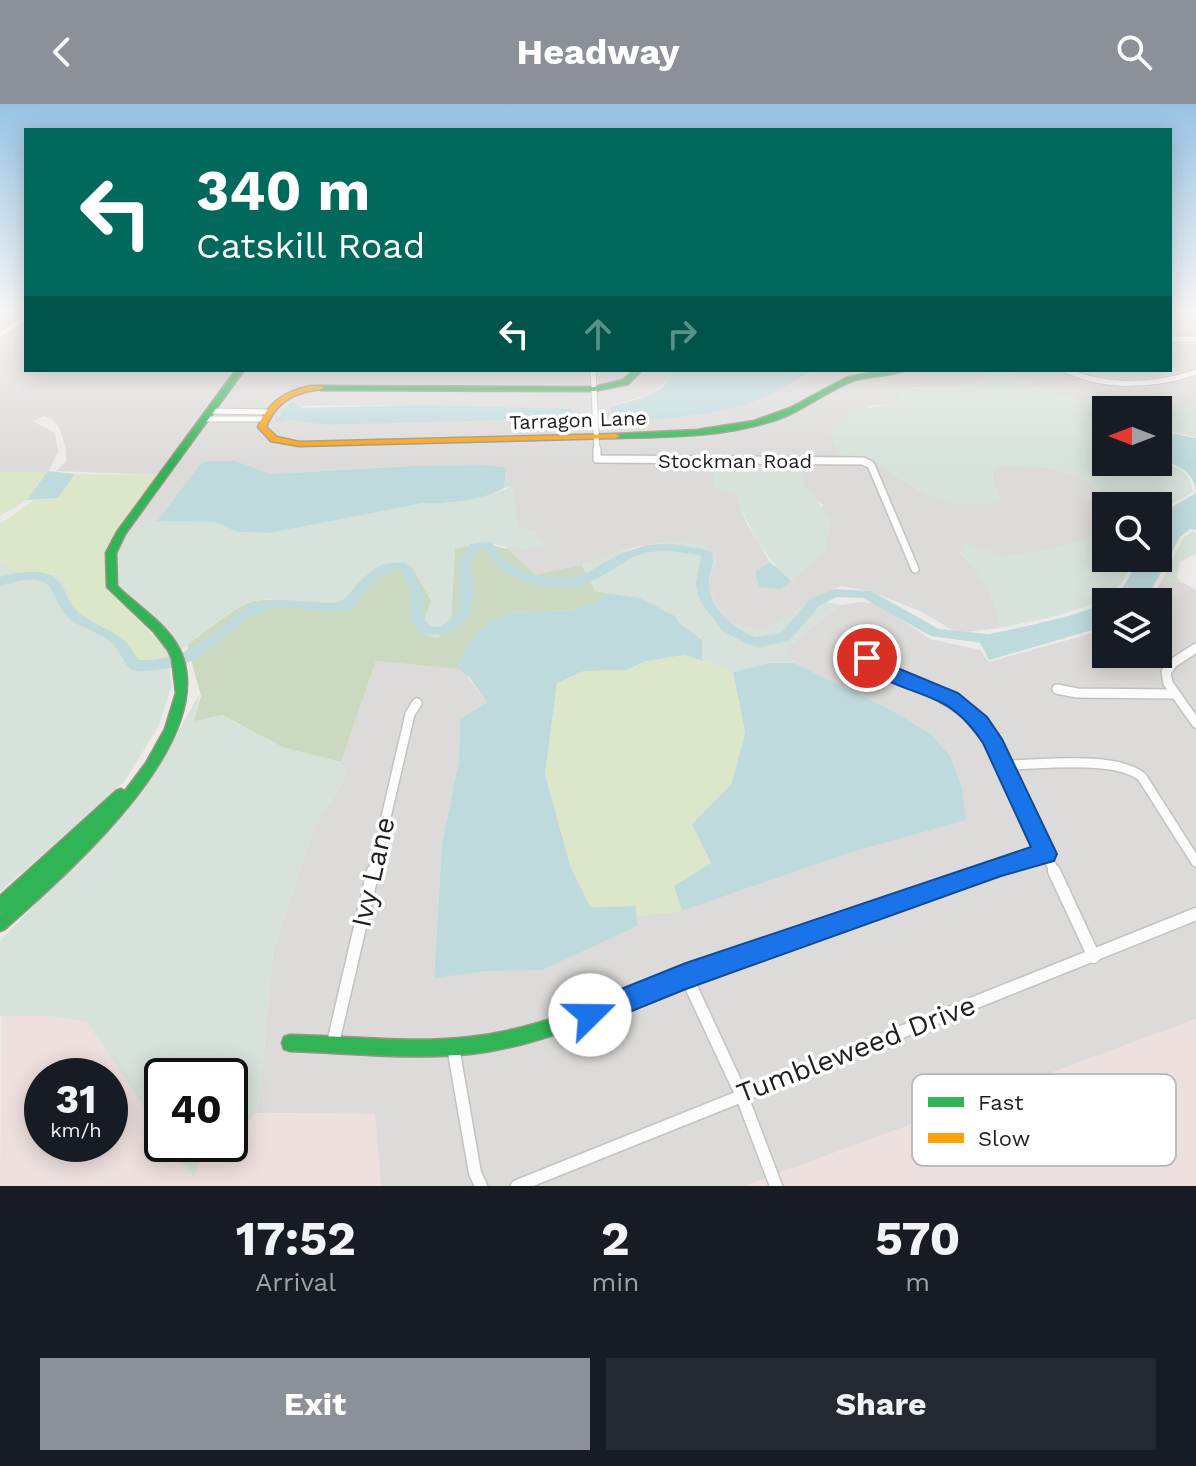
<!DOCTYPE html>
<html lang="en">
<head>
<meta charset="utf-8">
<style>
  body { margin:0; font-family:"Work Sans",sans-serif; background:#242831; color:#f1f3f6; height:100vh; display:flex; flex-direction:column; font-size:30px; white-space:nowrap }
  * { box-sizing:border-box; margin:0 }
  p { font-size:26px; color:#9ea1a6 }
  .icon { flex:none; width:44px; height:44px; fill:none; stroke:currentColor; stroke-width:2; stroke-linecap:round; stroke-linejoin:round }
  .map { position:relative; height:1082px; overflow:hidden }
  .panel { display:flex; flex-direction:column; background:#171b24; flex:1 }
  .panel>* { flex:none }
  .hud { position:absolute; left:24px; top:24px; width:1148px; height:244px; border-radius:0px; box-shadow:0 4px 20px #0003; background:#00695c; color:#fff; overflow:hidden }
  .needle { width:52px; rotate:270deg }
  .tools { position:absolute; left:1092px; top:292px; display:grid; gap:16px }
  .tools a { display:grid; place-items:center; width:80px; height:80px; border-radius:0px; background:#171b24; box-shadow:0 4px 20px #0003; font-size:40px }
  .speed { position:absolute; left:24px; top:954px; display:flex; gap:16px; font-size:40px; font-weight:700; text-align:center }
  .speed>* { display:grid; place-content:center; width:104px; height:104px; border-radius:50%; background:#171b24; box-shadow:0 4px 20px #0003; line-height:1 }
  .speed small { font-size:20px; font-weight:400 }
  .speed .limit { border:4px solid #111; border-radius:12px; background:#fff; color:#111 }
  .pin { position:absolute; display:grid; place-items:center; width:68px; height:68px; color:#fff; margin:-34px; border:4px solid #fff; border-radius:50%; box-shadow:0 2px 8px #0007 }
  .me { position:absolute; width:88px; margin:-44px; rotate:68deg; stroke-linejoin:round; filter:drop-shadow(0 0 6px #0008) }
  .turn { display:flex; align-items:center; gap:28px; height:168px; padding:0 40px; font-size:36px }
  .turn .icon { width:104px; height:104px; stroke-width:2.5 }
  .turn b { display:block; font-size:56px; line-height:68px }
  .lanes { display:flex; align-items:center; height:76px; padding:0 40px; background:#0003; justify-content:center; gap:40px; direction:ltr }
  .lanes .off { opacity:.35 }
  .eta { display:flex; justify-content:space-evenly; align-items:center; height:136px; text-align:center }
  .eta b { font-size:48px; font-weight:700; line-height:56px }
  .cta { display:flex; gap:16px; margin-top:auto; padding:16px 40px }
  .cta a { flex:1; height:92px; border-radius:0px; background:#8c9099; color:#fff; font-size:32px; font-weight:700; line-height:92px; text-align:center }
  .cta a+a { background:#242831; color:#f1f3f6 }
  header { display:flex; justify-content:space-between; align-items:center; height:104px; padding:0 40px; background:#8c9099; color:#fff; font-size:36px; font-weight:700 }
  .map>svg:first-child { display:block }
  .residential { fill:#dcdbd9; fill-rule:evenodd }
  .commercial { fill:#eee0df; fill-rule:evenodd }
  .grass { fill:#dce7ca }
  .forest { fill:#cbd9c0 }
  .wetland { fill:#d6e2da }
  .water { fill:#bedadd }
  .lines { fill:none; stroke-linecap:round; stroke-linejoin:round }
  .river { fill:#bedadd; fill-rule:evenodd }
  .street-far3-casing { stroke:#c3c2c0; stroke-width:7 }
  .street-far2-casing { stroke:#c3c2c0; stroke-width:10 }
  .street-far1-casing { stroke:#c3c2c0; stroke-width:12 }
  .street-casing { stroke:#c3c2c0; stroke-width:15 }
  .fast-casing { stroke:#969582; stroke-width:3 }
  .slow-casing { stroke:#969582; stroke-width:3 }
  .street-far3 { stroke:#fcfcfc; stroke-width:5 }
  .street-far2 { stroke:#fcfcfc; stroke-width:7 }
  .street-far1 { stroke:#fcfcfc; stroke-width:9 }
  .street { stroke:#fcfcfc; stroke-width:12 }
  .fast { fill:#30b455; fill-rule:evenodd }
  .slow { fill:#ff9f0a; fill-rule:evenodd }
  .route { fill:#1a73e8; stroke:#114b97; stroke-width:2 }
  .labels { text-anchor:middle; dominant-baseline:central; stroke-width:7; stroke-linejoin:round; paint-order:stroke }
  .far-street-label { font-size:20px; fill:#1f1f1f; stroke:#fff }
  .near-street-label { font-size:28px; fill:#1f1f1f; stroke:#fff }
  .key { fill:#fff; stroke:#bcbcbc; stroke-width:2 }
  .key-label { font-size:22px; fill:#1f1f1f }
</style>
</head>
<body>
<header><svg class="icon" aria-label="back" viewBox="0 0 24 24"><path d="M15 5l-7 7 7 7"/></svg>Headway<svg class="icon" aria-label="search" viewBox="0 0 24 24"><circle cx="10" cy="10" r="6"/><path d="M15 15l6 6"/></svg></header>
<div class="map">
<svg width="1196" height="1082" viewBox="0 0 1196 1082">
  <rect width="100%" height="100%" fill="#edebe8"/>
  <!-- residential -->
  <path class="residential" d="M0 208H26V266H237L160 371 56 367 66 358V345L60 325 52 315 44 312 32 317 55 329 58 348 48 368H0Z
    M1170 208H1196V304L1130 293 1112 299 1069 295 1036 284 1006 266H1170Z
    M243 266H673L670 275 651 290 614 301 611 313 617 314 662 313 724 305 758 296 818 266H990L984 269 982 279 967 283H915L895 301 869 302 858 362 882 363 926 391 1001 398 993 381 992 367 1005 361 1048 364 1078 372 1116 402H1106V431L1036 448 1003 452 960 448 981 472 995 498 1000 524 957 529 922 508 870 487 840 482 816 495 796 512 762 526 728 518 707 484 716 456 669 437 631 444 553 471H536L505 445 536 428 517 422 512 382 504 384 506 365 487 361 410 362 271 370 236 357H207L200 360 157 417 144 416 121 442 123 432ZM417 301 474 304 414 318 326 321 289 316 274 318 282 309 296 302ZM808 362 802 377 809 390 823 401 759 483 755 467 770 458 747 420 737 392Z
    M1163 475 1184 479 1196 486V915L747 1082H381L374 1010 254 1009 259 1001 273 848 312 729 346 672 341 658 376 557 462 565 487 598 460 615 459 656 442 740 434 873 488 867 636 823V812L682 807 849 749 965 716 962 683 950 652 931 630 893 607 794 559 786 544 840 501 860 498 879 500 930 535 980 546 989 558 1106 525V550H1158V498H1149Z"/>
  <!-- commercial -->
  <path class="commercial" d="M2 910 49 912 87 918 162 1031V1040H168L194 1073 204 1044 230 1040V1034L240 1031 254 1009 375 1010 381 1082H0ZM42 972H110V1040H42Z
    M1196 915V1082H747L765 1074Z"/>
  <!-- grass -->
  <path class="grass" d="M0 368H48L27 396 0 412Z
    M75 370 160 371 107 449 106 466 108 484 170 549 172 553 150 565C112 542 66 519 60 471L21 469 0 459V420L34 396 58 394Z
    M684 551 733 568 745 628 732 679 692 720 711 759 675 782 682 807 636 812 635 802 590 803 570 761 545 670 557 579 584 567 627 566 646 557Z"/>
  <!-- forest -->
  <path class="forest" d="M482 439 507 445 536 471 582 461 595 487 607 489C578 515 546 503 511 509 487 513 460 541 459 565L376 557 341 658 284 644 222 611 193 618 201 592 187 541C203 530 236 501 254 497 283 492 313 507 340 496 375 481 362 450 411 461L431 496 451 515 455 445Z"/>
  <!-- wetland -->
  <path class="wetland" d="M990 266H1006L1036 284 1069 295 1112 298 1130 293 1196 304V333L1158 325V306H1106V358H1158V353C1174 367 1189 360 1193 388L1158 408V402H1116L1078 372 1048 364 1005 361 992 368 993 381 1001 399 959 401 926 391 882 363 858 362 836 346 830 325C850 306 867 302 895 301L900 288C926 279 955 286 982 279L984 268Z
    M731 356 791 358 808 362 802 378 832 416 824 448 791 477C764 452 749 426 737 392L713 382 715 363Z
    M512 382 517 422 536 428 545 440C522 454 504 438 481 439 472 439 463 444 455 445L451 523 438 534 420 529 431 496 411 461C358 449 370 495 327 501 304 504 276 491 252 497 234 502 196 535 180 547L116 482 115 448 123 432 122 441 144 416 214 418 238 428 270 429 423 399H448L497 389Z
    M1193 427 1196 430V450L1180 458 1177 473 1181 478 1163 475 1183 434Z
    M1106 431V454H1132C1126 506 1041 514 1000 524 994 490 982 474 960 447L965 439 1003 452 1036 448Z
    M669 437 706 441 716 456 707 484 728 518 762 526 816 495 840 501 786 544 794 559H770L733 568 702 557V536L678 518 675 512 640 494 595 487 582 461 619 448Z
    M0 459 21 469 60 471 77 510 121 548 150 565 167 556 172 581 158 623 124 678 0 788Z
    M200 589 194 617 221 611 284 644 341 658 346 672 312 729 273 848 259 1002 240 1031 230 1034V972H162V1031L87 918 49 912H0V837L96 737 158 664Z
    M168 1040H214L204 1044 194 1074Z"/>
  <!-- water -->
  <path class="water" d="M673 266H818C798 273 779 288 758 296 715 311 657 319 611 313V303C632 295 666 293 673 266Z
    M292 297 302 304 417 301 570 305 574 307 575 314 326 321 289 316 274 319Z
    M1158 327 1196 334V387C1192 362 1173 364 1158 350Z
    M207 357H236L271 370 410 362 487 361 506 364 504 384C488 395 443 401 423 399L270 429 238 428 214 418 157 417 200 360Z
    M48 367 75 370 58 394 27 396Z
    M1196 389V426L1190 425 1180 433 1145 498H1106V522L989 556 977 533C1008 525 1094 511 1115 492 1125 483 1134 467 1135 454H1158V411Z
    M770 458 791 477 781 485 759 483 755 467Z
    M607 489 640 494 675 512 678 518 702 536V557L684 551 646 557 627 566 584 567 557 579 545 670 570 761 590 803 636 802 637 822 542 866 488 867 434 874 442 740 459 656 460 615 487 598 470 574 459 565C460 541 487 513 511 509 546 503 578 515 607 489Z
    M770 559H794L893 607 931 630 950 652 962 683 966 716 849 749 682 807 674 782 711 759 692 720 732 679 745 628 733 568Z"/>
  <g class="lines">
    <!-- river -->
    <path class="river" d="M488 438 492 439 499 449 514 463 532 471 550 473H579L620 450 647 441 673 440 711 447C716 459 709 466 709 478 707 503 734 525 755 533L781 529 810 495 835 485 871 487 939 525 997 531 1004 536 997 541 931 532 863 494 837 493 820 501 790 536 761 543 749 541 723 527 700 497 696 480 701 452C683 448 664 445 645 449 625 454 609 470 590 478 567 489 527 482 506 469 497 463 490 455 485 446H478L470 459 474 488 469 514 448 531 421 530 409 515C411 496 412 481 399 466 376 469 365 488 352 505 320 513 284 495 255 511 217 532 205 563 155 566 149 567 136 569 131 565 124 560 120 547 113 540 101 529 84 525 71 516 60 507 58 497 51 485 41 468 15 478 0 482V473C16 468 33 465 50 471 65 478 65 495 76 506 101 529 118 520 139 556 172 557 194 545 219 525 230 515 241 505 255 500 284 490 313 502 343 498 359 477 377 455 406 459 423 476 425 492 423 514L430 522 440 523 456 512 460 488 458 459 470 440Z"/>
    <defs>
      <path id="street-far3" d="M0 231 26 214
        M1170 235H1196
        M593 266 597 347
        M1066 266C1106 285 1155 282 1196 268
        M210 307 267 308
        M204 315H263"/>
      <path id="street-far2" d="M597 345V355L863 357 871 361 915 465"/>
      <path id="street-far1" d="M1196 544 1173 559 1166 568 1168 579 1196 619
        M867 554C912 583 956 592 992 635L1055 769
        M1057 585 1077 589 1175 590
        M1004 661C1040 661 1115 651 1142 673L1196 758
        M373 769 410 610 417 599"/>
      <path id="street" d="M1054 767 1094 853
        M686 872 741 990 776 1082
        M333 939 373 767
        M453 943 475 1069 481 1082
        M517 1082 1196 810"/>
      <path id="fast" d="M236 266H244L125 430 116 449 117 482C139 504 173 523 183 554 213 644 65 771 5 825L0 827V810L3 808 0 809V792L116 687 121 685 125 687 146 659 165 625 176 589 172 555 168 546 154 528 107 483 106 449 117 428Z
        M634 266H642L628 280 594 287 321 286 317 284 321 282 594 283 623 276Z
        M883 266H906C890 273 869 271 852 277 829 286 809 302 786 312 733 333 673 333 616 334L612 332 616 330 697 326 754 317 790 304 846 274Z
        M602 897 608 899 610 905 608 911 602 913C560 930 516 945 470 950 411 956 350 949 290 947L284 945 282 939 284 933 290 931C350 932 411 940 470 933 516 928 559 913 602 897Z"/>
      <path id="slow" d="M311 282H321L325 284C319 286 312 286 305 288 286 293 273 304 266 323L277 333 299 338 616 330 620 332 616 334 299 342 271 337 258 323C268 298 286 287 311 282Z
        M1045 744 1050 746 1052 750 1050 754 1045 756 1001 767 686 880 602 913 596 911 594 905 596 899 686 864 1001 755Z"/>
    </defs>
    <!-- street-far3 casing -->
    <use href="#street-far3" class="street-far3-casing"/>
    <!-- street-far2 casing -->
    <use href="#street-far2" class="street-far2-casing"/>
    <!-- street-far1 casing -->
    <use href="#street-far1" class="street-far1-casing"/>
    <!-- street casing -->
    <use href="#street" class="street-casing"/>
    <!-- fast casing -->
    <use href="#fast" class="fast-casing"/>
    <!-- slow casing -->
    <use href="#slow" class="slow-casing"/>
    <!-- street-far3 -->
    <use href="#street-far3" class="street-far3"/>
    <!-- street-far2 -->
    <use href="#street-far2" class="street-far2"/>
    <!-- street-far1 -->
    <use href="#street-far1" class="street-far1"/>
    <!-- street -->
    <use href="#street" class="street"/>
    <!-- fast -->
    <use href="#fast" class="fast"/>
    <!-- slow -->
    <use href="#slow" class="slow"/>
  </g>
  <!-- sky -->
  <linearGradient id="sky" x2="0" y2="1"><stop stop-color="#97c3e4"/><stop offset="0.58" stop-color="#f7f6f5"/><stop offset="1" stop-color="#f7f6f5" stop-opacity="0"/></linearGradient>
  <rect width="1196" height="359" fill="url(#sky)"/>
  <!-- route -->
  <path class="route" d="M867 547 890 561 958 589 987 613 1002 635 1057 750 1054 757 1001 772 686 885 590 924 581 920 577 911 581 901 686 859 1031 743 983 639C973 624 958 607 942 599 916 585 875 579 858 554Z"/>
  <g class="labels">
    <!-- far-street labels -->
    <g class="far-street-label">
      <text transform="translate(578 316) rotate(-2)">Tarragon Lane</text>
      <text x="735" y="357">Stockman Road</text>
    </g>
    <!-- near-street labels -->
    <g class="near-street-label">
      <text transform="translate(373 768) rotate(-77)">Ivy Lane</text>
      <text transform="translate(856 945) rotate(-21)">Tumbleweed Drive</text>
    </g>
  </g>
  <!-- legend -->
  <rect x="912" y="970" width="264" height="92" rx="12" class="key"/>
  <rect x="928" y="993" width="36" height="10" fill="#30b455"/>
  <rect x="928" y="1029" width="36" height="10" fill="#ff9f0a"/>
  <g class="key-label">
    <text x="978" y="1006">Fast</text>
    <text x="978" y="1042">Slow</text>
  </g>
</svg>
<div class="tools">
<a><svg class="needle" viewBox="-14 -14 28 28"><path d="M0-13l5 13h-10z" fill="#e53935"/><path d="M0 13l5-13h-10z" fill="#9ea1a6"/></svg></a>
<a><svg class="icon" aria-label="search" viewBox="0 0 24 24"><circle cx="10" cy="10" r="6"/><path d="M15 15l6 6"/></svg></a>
<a><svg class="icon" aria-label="layers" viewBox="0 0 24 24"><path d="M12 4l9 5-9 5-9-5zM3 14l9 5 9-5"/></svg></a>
</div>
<div class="speed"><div>31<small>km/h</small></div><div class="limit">40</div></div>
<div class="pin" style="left:867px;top:554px;background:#d93025"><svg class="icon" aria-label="arrive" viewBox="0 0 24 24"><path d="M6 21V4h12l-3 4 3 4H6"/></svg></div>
<svg class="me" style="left:590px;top:911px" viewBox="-20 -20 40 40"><circle r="19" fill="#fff"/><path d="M0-13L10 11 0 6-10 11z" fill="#1a73e8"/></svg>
<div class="hud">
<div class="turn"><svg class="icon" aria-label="left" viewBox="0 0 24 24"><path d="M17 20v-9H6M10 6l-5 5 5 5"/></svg><div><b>340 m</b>Catskill Road</div></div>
<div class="lanes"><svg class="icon" aria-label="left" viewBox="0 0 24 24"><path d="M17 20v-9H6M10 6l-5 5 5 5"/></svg><svg class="icon off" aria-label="ahead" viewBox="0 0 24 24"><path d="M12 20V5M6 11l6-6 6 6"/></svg><svg class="icon off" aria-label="right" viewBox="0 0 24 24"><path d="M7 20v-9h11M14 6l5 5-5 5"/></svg></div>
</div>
</div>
<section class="panel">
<div class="eta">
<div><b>17:52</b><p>Arrival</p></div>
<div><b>2</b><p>min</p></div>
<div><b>570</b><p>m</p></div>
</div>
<div class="cta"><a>Exit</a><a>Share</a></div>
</section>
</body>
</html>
